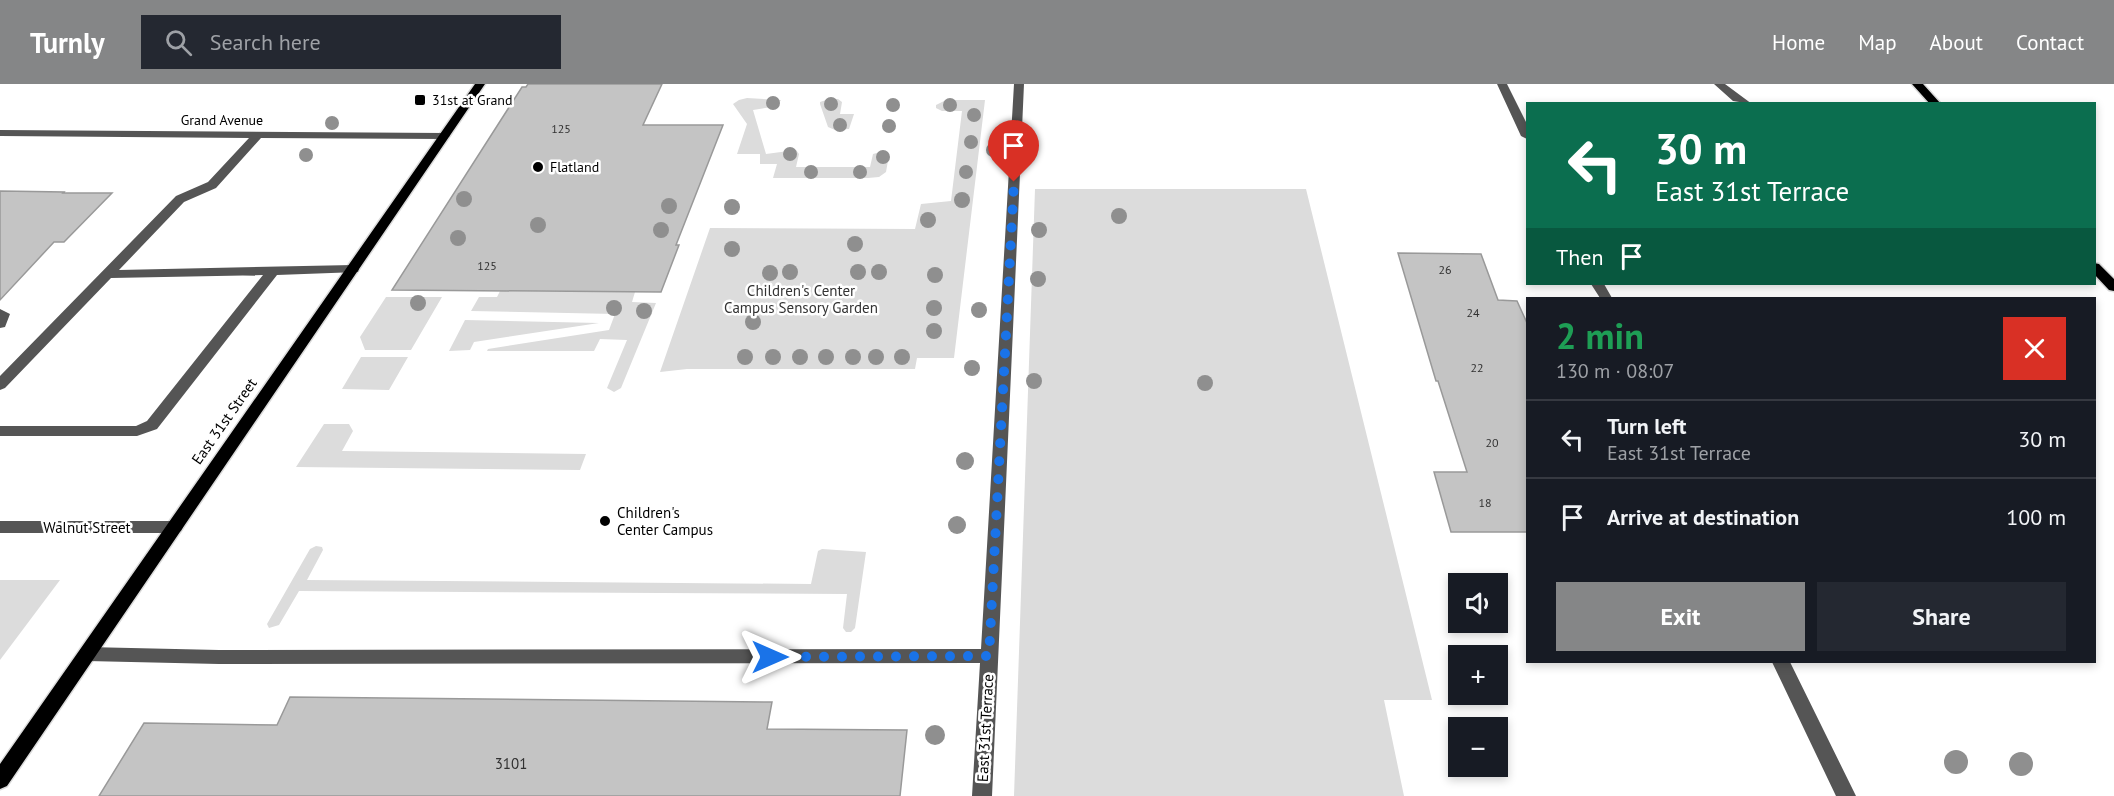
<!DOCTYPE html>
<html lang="en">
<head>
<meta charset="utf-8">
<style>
  body { margin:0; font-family:"PT Sans",sans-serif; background:#242831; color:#f1f3f6; height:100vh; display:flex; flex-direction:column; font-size:22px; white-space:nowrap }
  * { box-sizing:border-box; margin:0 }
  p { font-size:20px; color:#9ea1a6 }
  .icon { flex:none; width:33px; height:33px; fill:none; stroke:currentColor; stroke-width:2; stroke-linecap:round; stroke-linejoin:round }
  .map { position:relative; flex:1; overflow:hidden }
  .panel { position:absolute; left:1526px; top:213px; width:570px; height:366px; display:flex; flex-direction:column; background:#171b24; border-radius:0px; box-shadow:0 3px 9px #0003 }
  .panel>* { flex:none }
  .hud { position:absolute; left:1526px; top:18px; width:570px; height:183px; border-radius:0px; box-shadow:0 3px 9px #0003; background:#0b6e4f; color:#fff; overflow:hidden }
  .buttons { position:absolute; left:1448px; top:489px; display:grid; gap:12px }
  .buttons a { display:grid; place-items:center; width:60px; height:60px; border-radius:0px; background:#171b24; box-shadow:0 3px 9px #0003; font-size:30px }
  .pin { position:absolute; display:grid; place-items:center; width:51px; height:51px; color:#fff; margin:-62px -26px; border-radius:50% 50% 50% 0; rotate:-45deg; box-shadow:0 0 6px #0007 }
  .pin .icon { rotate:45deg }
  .me { position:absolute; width:66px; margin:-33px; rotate:90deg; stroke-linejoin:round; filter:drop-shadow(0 0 4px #0008) }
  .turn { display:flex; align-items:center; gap:21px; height:126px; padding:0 30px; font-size:27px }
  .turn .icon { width:78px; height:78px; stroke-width:2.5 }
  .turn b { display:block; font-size:42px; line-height:51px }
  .then { display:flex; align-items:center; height:57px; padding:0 30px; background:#0003; gap:12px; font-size:22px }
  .round { display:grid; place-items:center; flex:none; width:63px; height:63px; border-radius:0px; background:#242831 }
  .head { display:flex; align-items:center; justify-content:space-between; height:102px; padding:0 30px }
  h1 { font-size:36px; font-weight:600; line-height:45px; color:#1e9e55 }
  .button { display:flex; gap:12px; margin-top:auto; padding:12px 30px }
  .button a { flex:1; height:69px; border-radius:0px; background:#858687; color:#fff; font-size:24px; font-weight:600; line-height:69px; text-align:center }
  .button a+a { background:#242831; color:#f1f3f6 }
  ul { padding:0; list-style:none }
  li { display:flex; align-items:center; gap:18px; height:78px; padding:0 30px; border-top:2px solid #363941 }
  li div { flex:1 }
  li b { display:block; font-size:22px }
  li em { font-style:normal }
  header { display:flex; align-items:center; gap:36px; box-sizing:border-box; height:84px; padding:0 30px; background:#858687; color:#fff }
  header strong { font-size:28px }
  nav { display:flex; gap:33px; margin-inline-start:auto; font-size:21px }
  .search { width:420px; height:54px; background:#242831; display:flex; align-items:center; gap:15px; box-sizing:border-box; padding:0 21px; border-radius:0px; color:#9ea1a6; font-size:22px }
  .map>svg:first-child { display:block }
  .green { fill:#dcdcdc }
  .building { fill:#c4c4c4; stroke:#999; stroke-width:1.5 }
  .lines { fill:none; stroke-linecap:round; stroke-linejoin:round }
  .major-casing { stroke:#dbdbdb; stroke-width:3 }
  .minor { fill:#555; fill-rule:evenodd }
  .major { fill:#000; fill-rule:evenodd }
  .tree { fill:#8f8f8f }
  .route { stroke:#1a73e8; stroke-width:10; stroke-dasharray:0 18 }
  .poi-dot { fill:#000; stroke:#fff; stroke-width:2 }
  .labels { text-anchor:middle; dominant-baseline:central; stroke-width:5; stroke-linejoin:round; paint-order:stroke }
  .number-label { font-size:12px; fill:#313131 }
  .far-poi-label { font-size:14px; fill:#000; stroke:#fff; text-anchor:start }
  .far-street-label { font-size:14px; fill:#000; stroke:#fff }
  .park-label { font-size:15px; fill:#333; stroke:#fff }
  .street-label { font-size:15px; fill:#000; stroke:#fff }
  .poi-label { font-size:15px; fill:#000; stroke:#fff; text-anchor:start }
  .near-number-label { font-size:15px; fill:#313131 }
</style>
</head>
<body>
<header>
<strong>Turnly</strong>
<div class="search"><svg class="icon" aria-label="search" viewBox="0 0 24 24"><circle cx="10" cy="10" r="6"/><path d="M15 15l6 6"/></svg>Search here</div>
<nav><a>Home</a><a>Map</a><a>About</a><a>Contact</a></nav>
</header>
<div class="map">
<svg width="2114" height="712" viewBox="0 0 2114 712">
  <rect width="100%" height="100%" fill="#fff"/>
  <!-- green -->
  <path class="green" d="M747 14 781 16 777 22 753 26 766 70 796 66 799 70 796 83H870L873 70 884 67 889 71 886 88 879 93 868 94H773L777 80H760V70H737L747 40 733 20 739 16Z
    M829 15H838L842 18 840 30H854L849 45 835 46 828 43 820 20V18Z
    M946 16H985L954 274H917L915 285H687L660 288 710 144 915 145 921 120 951 117 962 27H942L936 24V21Z
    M1035 105H1306L1432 616H1384L1404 712H1014Z
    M500 207 635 208 632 218 656 219 621 304 614 308 607 304 627 256 600 255 594 267H487L488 265 609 246 615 230 471 227 479 213H497Z
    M386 213H442L411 266H365L360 253Z
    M465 236 599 239 474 258 470 266 449 267Z
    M361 273H408L389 306 342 305Z
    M324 340H349L353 347 342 367 586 370 580 386 296 383Z
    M316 462 322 463 323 466 307 496 811 500 818 467 822 465 866 468 855 544 851 548H846L843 544 847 510 299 507 279 541 269 544 267 540 310 465Z
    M0 496H60L0 576Z"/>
  <!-- building -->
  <path class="building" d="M528 0H662L643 41H723L676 161H679L661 208 392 206 522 3H526Z
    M0 107 64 108 63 109H112L64 158H54L0 216Z
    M1398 169 1481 170 1498 216 1517 217 1527 239V448H1451L1434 388H1467L1438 297H1436Z
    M290 613 772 618 767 645 907 646 900 712H99L144 639 277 641Z"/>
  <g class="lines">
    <defs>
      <path id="major" d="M475 0H485L7 702 0 705V680Z
        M1912 0H1923L1941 20H1930Z
        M2094 179 2099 180 2114 195V207L2109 206 2094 190Z"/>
    </defs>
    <!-- major casing -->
    <use href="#major" class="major-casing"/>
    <!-- minor -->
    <path class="minor" d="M1014 0H1024L992 712H972L980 579 219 580 87 577 81 575 78 570 81 565 87 563 219 566 981 565Z
      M1497 0H1507L1527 40V55L1521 52Z
      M1714 0H1725L1752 20 1733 17Z
      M0 46 444 49 450 52 444 55 261 54 216 104 184 118 119 186 353 181 358 182 359 185 358 188 277 191 157 345 137 352H0V342H136L147 337 263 191 111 194 5 304 0 306V292L176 112 208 98 249 54 0 52Z
      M1591 200H1604L1612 214H1600Z
      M0 225 10 230 5 243 0 244Z
      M0 437H175L181 439 183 443 181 447 175 449H0Z
      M1772 578H1790L1856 712H1836Z"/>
    <!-- major -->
    <use href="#major" class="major"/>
  </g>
  <!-- trees -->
  <g class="tree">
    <circle cx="773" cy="19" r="7"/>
    <circle cx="831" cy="20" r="7"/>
    <circle cx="893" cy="21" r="7"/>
    <circle cx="950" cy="21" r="7"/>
    <circle cx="974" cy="31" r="7"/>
    <circle cx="332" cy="39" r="7"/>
    <circle cx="840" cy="41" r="7"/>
    <circle cx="889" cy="42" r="7"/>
    <circle cx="971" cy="58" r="7"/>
    <circle cx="993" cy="66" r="7"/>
    <circle cx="790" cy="70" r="7"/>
    <circle cx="306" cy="71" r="7"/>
    <circle cx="883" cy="73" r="7"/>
    <circle cx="811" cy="88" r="7"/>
    <circle cx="860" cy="88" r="7"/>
    <circle cx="966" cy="88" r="7"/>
    <circle cx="464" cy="115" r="8"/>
    <circle cx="962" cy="116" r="8"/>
    <circle cx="669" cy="122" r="8"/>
    <circle cx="732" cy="123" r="8"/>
    <circle cx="1119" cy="132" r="8"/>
    <circle cx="928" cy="136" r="8"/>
    <circle cx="538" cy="141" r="8"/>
    <circle cx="661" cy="146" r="8"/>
    <circle cx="1039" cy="146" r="8"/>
    <circle cx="458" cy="154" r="8"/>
    <circle cx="855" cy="160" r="8"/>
    <circle cx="732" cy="165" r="8"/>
    <circle cx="790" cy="188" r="8"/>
    <circle cx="858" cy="188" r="8"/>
    <circle cx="879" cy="188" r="8"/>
    <circle cx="770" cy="189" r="8"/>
    <circle cx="935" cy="191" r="8"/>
    <circle cx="1038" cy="195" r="8"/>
    <circle cx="418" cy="219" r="8"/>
    <circle cx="614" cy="224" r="8"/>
    <circle cx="934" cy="224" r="8"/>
    <circle cx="979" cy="226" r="8"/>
    <circle cx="644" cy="227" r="8"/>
    <circle cx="753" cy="238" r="8"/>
    <circle cx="934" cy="247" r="8"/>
    <circle cx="745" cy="273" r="8"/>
    <circle cx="773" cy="273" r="8"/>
    <circle cx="800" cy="273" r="8"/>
    <circle cx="826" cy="273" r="8"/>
    <circle cx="853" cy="273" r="8"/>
    <circle cx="876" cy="273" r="8"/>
    <circle cx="902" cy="273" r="8"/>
    <circle cx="972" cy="284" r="8"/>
    <circle cx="1034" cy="297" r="8"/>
    <circle cx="1205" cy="299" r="8"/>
    <circle cx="965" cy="377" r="9"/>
    <circle cx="957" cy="441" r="9"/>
    <circle cx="935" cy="651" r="10"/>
    <circle cx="1956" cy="678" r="12"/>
    <circle cx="2021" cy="680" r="12"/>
  </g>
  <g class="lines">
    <!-- route -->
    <path class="route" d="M770 573 989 572 1014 98"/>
  </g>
  <!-- markers -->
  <g class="poi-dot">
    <rect x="414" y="10" width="12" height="12" rx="3"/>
    <circle cx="538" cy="83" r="6"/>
    <circle cx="605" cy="437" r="6"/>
  </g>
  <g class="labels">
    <!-- number labels -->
    <g class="number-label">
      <text x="561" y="44">125</text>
      <text x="487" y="181">125</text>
      <text x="1445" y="185">26</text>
      <text x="1473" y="228">24</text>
      <text x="1477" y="283">22</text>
      <text x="1492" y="358">20</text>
      <text x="1485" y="418">18</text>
    </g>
    <!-- far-poi labels -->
    <g class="far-poi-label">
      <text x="432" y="16">31st at Grand</text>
      <text x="550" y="83">Flatland</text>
    </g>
    <!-- far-street labels -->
    <g class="far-street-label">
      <text x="222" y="36">Grand Avenue</text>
    </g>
    <!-- park labels -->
    <g class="park-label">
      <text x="801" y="206">Children's Center<tspan x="801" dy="17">Campus Sensory Garden</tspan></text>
    </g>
    <!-- street labels -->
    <g class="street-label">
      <text transform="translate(224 337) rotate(-55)">East 31st Street</text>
      <text x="87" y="443">Walnut Street</text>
      <text transform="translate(985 644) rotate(-87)">East 31st Terrace</text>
    </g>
    <!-- poi labels -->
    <g class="poi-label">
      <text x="617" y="428">Children's<tspan x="617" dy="17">Center Campus</tspan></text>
    </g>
    <!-- near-number labels -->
    <g class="near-number-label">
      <text x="511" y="679">3101</text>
    </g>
  </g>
</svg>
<div class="buttons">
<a><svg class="icon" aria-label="sound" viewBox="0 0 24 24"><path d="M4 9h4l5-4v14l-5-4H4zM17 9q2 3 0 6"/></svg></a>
<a>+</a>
<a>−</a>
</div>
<div class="pin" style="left:1014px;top:98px;background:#d93025"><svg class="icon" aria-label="arrive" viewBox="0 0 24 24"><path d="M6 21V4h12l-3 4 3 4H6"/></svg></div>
<svg class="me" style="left:770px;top:573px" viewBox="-20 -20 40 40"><path d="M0-17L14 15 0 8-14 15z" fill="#1a73e8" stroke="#fff" stroke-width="4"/></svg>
<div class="hud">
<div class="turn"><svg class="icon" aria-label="left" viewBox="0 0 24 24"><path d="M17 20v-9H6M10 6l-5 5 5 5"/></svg><div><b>30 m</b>East 31st Terrace</div></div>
<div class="then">Then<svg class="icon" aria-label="arrive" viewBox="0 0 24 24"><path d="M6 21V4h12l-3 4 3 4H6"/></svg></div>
</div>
<section class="panel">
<div class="head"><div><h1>2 min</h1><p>130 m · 08:07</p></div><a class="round" style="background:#d93025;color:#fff"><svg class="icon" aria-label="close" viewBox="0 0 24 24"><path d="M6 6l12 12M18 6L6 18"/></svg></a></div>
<ul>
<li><svg class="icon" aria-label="left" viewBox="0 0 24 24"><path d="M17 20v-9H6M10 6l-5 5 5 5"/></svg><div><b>Turn left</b><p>East 31st Terrace</p></div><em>30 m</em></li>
<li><svg class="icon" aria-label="arrive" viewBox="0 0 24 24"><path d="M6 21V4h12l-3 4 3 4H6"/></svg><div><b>Arrive at destination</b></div><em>100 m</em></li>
</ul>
<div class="button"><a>Exit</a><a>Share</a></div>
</section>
</div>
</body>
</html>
